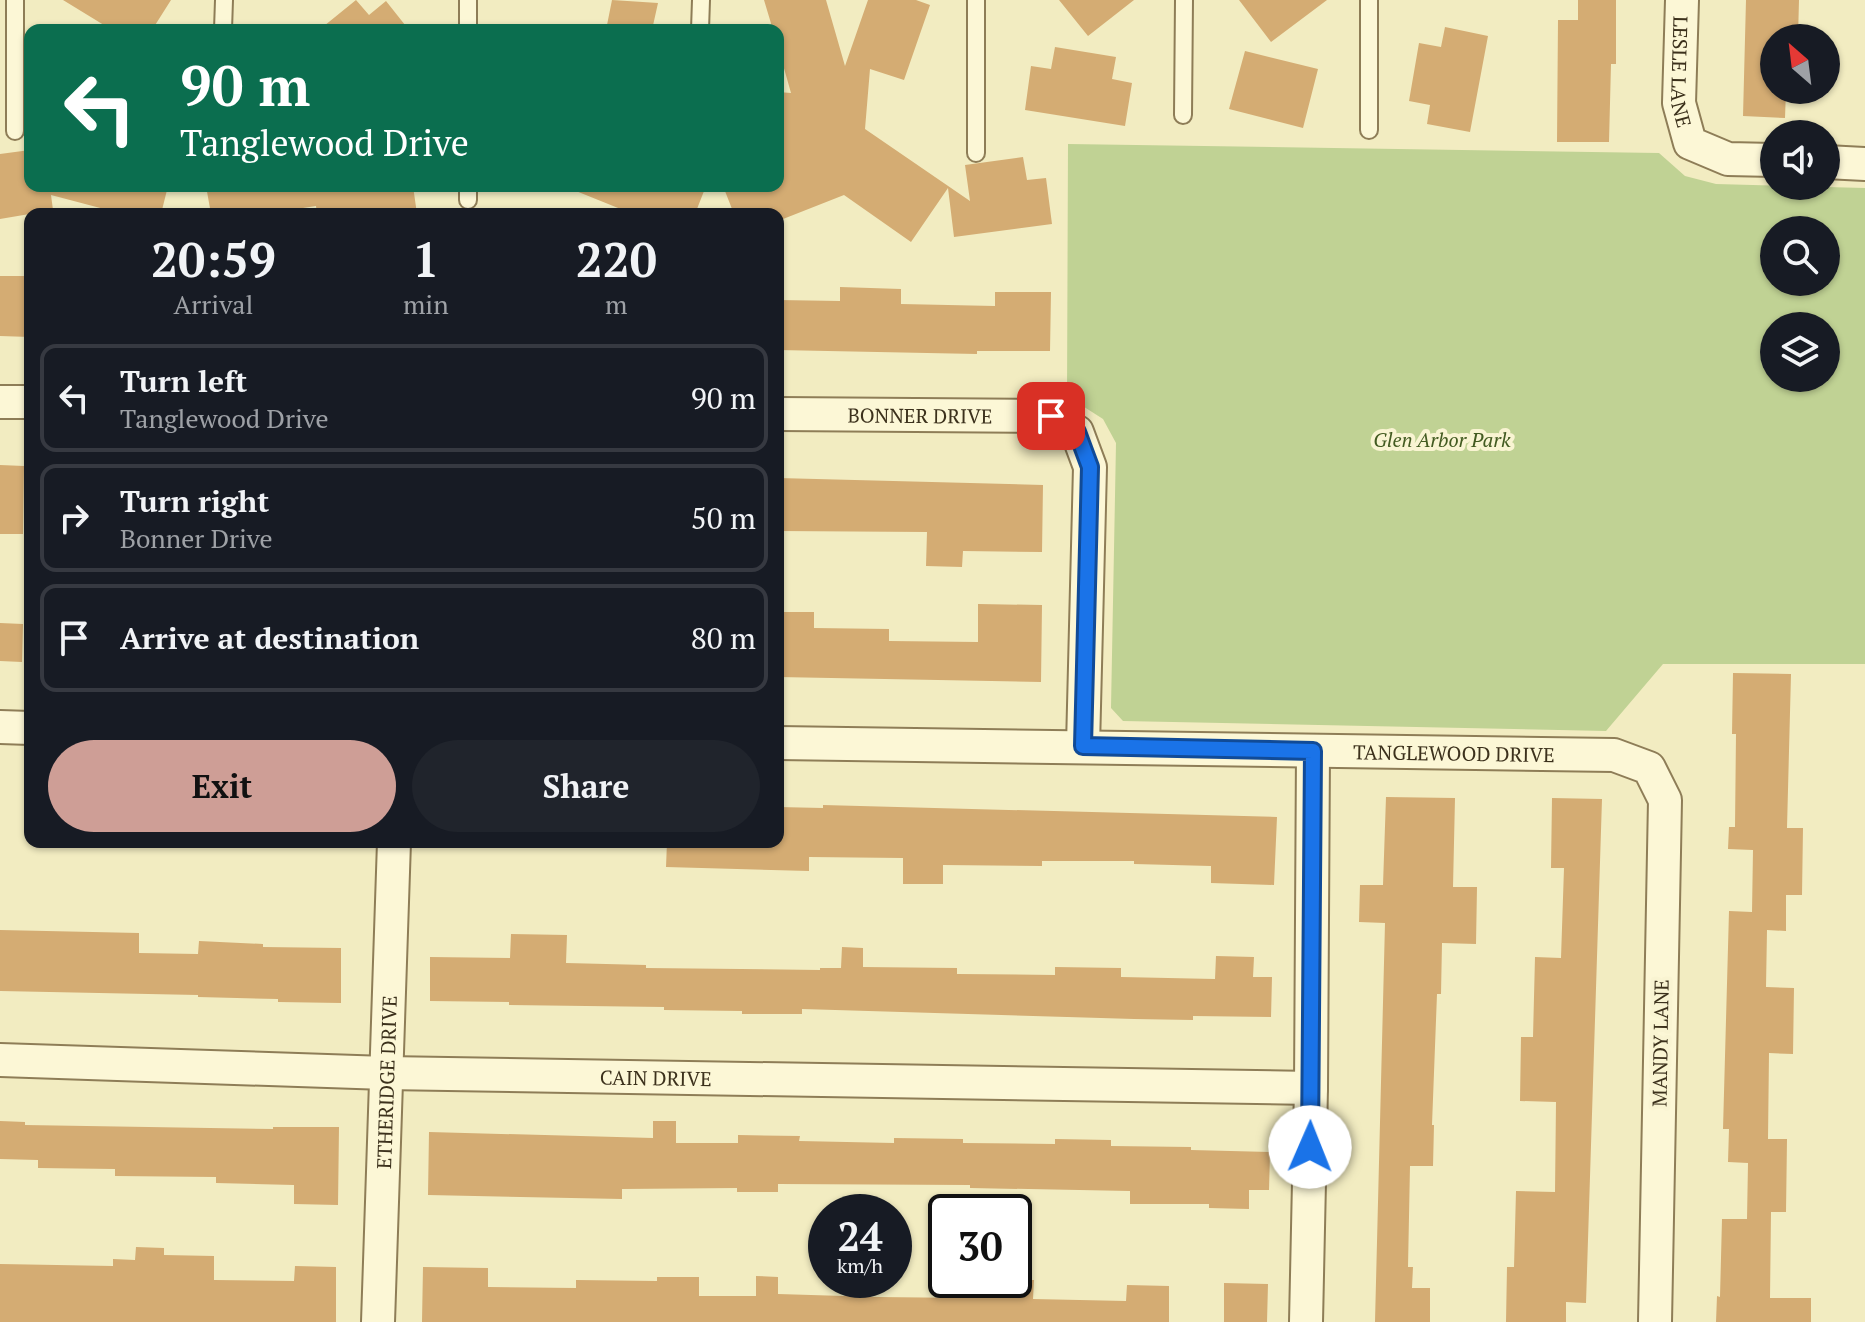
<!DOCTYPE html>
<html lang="en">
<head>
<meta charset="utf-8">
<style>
  body { margin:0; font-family:"PT Serif",serif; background:#20242c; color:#f1f3f6; height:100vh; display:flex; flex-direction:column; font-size:30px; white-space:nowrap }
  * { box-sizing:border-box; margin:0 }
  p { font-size:26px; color:#9ea1a6 }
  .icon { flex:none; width:44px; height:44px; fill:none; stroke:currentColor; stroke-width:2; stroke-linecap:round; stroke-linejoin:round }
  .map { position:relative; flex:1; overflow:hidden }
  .sheet { position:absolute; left:24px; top:208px; width:760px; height:640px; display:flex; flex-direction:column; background:#171b24; border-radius:16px; box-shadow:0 2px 6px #0004 }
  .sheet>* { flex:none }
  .hud { position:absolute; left:24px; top:24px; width:760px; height:168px; border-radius:16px; box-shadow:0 2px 6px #0004; background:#0b6e4f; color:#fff; overflow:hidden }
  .needle { width:52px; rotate:332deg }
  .fabs { position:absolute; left:1760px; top:24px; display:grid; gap:16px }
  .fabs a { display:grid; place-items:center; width:80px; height:80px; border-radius:50%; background:#171b24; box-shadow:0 2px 6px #0004; font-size:40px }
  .speed { position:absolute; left:808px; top:1194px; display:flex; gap:16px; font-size:40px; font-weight:700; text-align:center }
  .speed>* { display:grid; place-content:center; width:104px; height:104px; border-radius:50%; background:#171b24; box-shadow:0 2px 6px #0004; line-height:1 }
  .speed small { font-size:20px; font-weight:400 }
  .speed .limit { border:4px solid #111; border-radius:12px; background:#fff; color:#111 }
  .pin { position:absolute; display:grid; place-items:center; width:68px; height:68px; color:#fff; margin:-34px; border-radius:16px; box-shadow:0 4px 12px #0006 }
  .me { position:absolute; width:88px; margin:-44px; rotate:1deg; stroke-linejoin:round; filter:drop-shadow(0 0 6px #0008) }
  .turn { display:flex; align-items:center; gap:28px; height:168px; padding:0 24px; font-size:36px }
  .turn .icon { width:104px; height:104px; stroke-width:2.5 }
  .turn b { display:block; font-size:56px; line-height:68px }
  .eta { display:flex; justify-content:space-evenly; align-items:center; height:136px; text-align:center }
  .eta b { font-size:48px; font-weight:800; line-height:56px }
  .cta { display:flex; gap:16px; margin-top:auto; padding:16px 24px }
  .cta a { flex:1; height:92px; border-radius:48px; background:#ce9e96; color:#111; font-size:32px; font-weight:800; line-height:92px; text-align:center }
  .cta a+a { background:#20242c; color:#f1f3f6 }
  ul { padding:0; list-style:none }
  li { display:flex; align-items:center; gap:24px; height:108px; margin:0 16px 12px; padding:0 8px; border:4px solid #363941; border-radius:16px }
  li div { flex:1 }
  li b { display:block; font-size:30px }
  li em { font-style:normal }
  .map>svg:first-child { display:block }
  .green { fill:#c0d294; fill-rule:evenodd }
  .building { fill:#d4ac73 }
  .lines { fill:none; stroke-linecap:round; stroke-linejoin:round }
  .service-casing { stroke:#8e7d57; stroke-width:20 }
  .minor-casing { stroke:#8e7d57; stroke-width:36 }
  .service { stroke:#fcf7d6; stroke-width:16 }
  .minor { stroke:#fcf7d6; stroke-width:32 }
  .route-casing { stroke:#114b97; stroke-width:20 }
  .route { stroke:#1a73e8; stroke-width:14 }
  .labels { text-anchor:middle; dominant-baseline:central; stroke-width:8; stroke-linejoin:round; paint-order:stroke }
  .street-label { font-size:20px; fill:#3c311c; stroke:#f9f4d2 }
  .park-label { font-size:20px; font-style:italic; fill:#435b21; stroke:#f9f4d2 }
</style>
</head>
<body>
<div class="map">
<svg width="1865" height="1322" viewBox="0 0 1865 1322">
  <rect width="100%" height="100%" fill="#f2ecc1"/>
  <!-- green -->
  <path class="green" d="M1068 144 1659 153 1685 176 1716 184 1865 188V664H1663L1606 731 1123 721 1111 708 1116 443 1103 419 1067 396ZM1774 230H1826V282H1774ZM1774 326H1826V378H1774Z"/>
  <!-- building -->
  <path class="building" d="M63 0H171L152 30H112Z
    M356 0 369 15 386 1 409 30H319Z
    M612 0 658 3 652 30H606Z
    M764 0H826L845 66 868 0H916L930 5 904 80 870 69 865 129 970 201 965 165 1023 157 1027 180 1046 178 1052 224 954 237 948 188 911 242 844 195 778 221V214H734L723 186H778V92L791 93 778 47V30H773Z
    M1059 0H1134L1088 36Z
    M1239 0H1327L1271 42Z
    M1578 0H1616V64H1611L1609 142H1557L1558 20H1578Z
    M1746 0H1799L1798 38H1774V90H1786L1785 118 1743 116Z
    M1445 27 1488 36 1470 132 1427 124 1430 105 1409 101 1419 43 1441 47Z
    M1055 47 1116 57 1112 79 1132 83 1125 126 1025 110 1031 66 1051 69Z
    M1245 51 1318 69 1303 128 1229 109Z
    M30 150V186H168L161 214H123L51 195 53 210 0 219V154Z
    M206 186H413L417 214H317L316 206 264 214H211Z
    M706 186 695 214H633L566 187Z
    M0 276H30V337L0 336Z
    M840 287 901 289V304L995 306V292H1051L1050 351H977V354L778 350V300L840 301Z
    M0 465 24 466 23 534H0Z
    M778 478 1043 485 1042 552 963 551 962 567 926 566 927 532 778 531Z
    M978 604 1042 605 1041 682 778 677V612H814V628L889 629V641L978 642Z
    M0 623 23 624 22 662 0 661Z
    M1733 673 1791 674 1787 828H1803L1802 895H1786V931L1767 930 1766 987 1794 988 1793 1054 1769 1053 1768 1139H1787L1786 1212H1771L1770 1298H1811V1322H1716L1717 1296 1720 1297 1722 1219H1747L1748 1163 1728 1162 1729 1129H1723L1729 911 1752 912 1753 850 1728 849 1729 827H1735L1736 734H1732Z
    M1386 797 1455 798 1453 887H1477L1476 944 1442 943 1441 994H1437L1432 1125H1434L1433 1166H1410L1408 1267H1413L1412 1288H1430V1322H1375L1385 923 1359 922 1360 885H1383Z
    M1552 798 1602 799 1586 1303 1566 1302V1322H1506L1507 1267H1514L1516 1191 1555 1192 1556 1102 1520 1101 1521 1037H1533L1535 957 1561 958 1564 868H1551Z
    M823 805 1277 817 1274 885 1211 883V866L1134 864V861H1042V866L943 865V884H903V858L809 857V871L666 867 667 842H778V807L823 808Z
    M0 930 139 933V953L198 954 199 941 263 944V947L341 948V1003L278 1002V999L198 997V995L0 991Z
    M511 934 567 935 566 963 646 965V968L820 970V968H841L842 947 863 948V967L957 968V974L1055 975V967L1121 968V977L1215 979 1216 956 1254 957 1253 977H1272L1271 1017 1193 1016V1020L1134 1019 802 1009V1014H742V1011L664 1010V1007L509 1005V1002L430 1001V957L510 958Z
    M0 1121 25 1122V1125L273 1129V1127H339L338 1205 294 1204V1185L216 1183V1177L115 1176V1169L38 1168V1160L0 1159Z
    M653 1121H676V1143H738V1135L800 1136 799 1141 894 1143V1138L963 1139V1143L1055 1144V1139L1111 1140V1146L1191 1147V1150L1270 1152 1269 1190H1249V1209L1209 1208V1204H1130V1191L970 1188V1185L778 1184V1192H737V1188L622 1189V1199L428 1195 429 1132 653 1138Z
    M136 1247 164 1248V1255L214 1256V1280L294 1281 295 1266 336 1267V1322H0V1264L113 1266V1259L135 1260Z
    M423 1267 488 1268V1287L576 1288V1280L657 1281V1277H699V1296H756V1276L778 1277V1294L877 1297 969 1298 970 1280H1034L1033 1299 1126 1301 1127 1285 1169 1286V1322H422Z
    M1224 1283 1268 1284 1267 1322H1224Z"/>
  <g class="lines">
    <defs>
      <path id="service" d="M15 0V131
        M223 30 224 0
        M468 30V0
        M700 30 701 0
        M1183 115 1184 0
        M1369 130V0
        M976 153V0
        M468 200V186"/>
      <g id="minor">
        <path id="s1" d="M1682 0 1679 103 1690 143 1728 159 1774 160"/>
        <path d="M1826 162 1865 164"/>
        <path d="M0 402H30"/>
        <path id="s2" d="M778 414 1051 416 1077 432 1090 467 1083 746"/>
        <path d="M0 727 30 728"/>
        <path id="s3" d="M778 743 1614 755 1649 768 1665 800 1655 1322"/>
        <path id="s4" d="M0 1060 386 1073 1311 1088"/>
        <path id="s5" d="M378 1322 394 842"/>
        <path d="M1306 1322 1311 1088 1313 751"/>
      </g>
    </defs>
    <!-- service casing -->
    <use href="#service" class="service-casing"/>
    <!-- minor casing -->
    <use href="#minor" class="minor-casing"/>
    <!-- service -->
    <use href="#service" class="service"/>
    <!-- minor -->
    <use href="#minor" class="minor"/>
  </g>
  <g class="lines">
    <defs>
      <path id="route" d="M1051 416 1077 432 1090 467 1083 746 1313 751 1310 1147"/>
    </defs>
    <!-- route casing -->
    <use href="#route" class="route-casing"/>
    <!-- route -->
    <use href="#route" class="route"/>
  </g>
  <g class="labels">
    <!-- street labels -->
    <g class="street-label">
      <text stroke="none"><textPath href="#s1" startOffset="72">LESLE LANE</textPath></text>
      <text stroke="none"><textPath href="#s2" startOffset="142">BONNER DRIVE</textPath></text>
      <text stroke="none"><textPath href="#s3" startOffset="676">TANGLEWOOD DRIVE</textPath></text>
      <text transform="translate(1660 1043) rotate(-89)">MANDY LANE</text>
      <text stroke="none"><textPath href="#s4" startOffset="656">CAIN DRIVE</textPath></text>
      <text stroke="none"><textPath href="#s5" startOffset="240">ETHERIDGE DRIVE</textPath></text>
    </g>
    <!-- park labels -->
    <g class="park-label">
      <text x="1442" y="439">Glen Arbor Park</text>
    </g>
  </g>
</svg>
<div class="fabs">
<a><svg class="needle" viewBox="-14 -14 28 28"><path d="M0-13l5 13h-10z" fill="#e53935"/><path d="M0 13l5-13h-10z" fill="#9ea1a6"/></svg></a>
<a><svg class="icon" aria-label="sound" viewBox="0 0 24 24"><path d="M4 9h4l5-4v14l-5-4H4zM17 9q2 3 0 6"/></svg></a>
<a><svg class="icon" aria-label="search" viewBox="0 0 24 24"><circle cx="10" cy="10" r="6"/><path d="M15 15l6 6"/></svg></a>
<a><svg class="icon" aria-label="layers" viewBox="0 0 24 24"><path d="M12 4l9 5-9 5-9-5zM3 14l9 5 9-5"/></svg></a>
</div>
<div class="speed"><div>24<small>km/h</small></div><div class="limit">30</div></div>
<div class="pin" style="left:1051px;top:416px;background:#d93025"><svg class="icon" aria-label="arrive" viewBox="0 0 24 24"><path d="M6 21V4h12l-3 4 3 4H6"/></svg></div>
<svg class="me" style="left:1310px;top:1147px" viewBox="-20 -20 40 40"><circle r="19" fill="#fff"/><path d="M0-13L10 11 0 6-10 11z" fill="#1a73e8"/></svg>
<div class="hud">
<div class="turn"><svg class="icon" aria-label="left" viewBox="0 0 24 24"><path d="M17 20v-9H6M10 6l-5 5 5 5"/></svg><div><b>90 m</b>Tanglewood Drive</div></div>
</div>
<section class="sheet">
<div class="eta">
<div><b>20:59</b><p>Arrival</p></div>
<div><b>1</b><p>min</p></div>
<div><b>220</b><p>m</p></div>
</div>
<ul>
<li><svg class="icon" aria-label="left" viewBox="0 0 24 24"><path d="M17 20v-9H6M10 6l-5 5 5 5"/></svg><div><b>Turn left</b><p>Tanglewood Drive</p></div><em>90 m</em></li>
<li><svg class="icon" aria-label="right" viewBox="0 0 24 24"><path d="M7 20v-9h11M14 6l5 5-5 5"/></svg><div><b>Turn right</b><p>Bonner Drive</p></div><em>50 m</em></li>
<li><svg class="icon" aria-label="arrive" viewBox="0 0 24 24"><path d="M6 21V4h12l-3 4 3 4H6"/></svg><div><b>Arrive at destination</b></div><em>80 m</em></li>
</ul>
<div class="cta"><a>Exit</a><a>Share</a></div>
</section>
</div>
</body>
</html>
